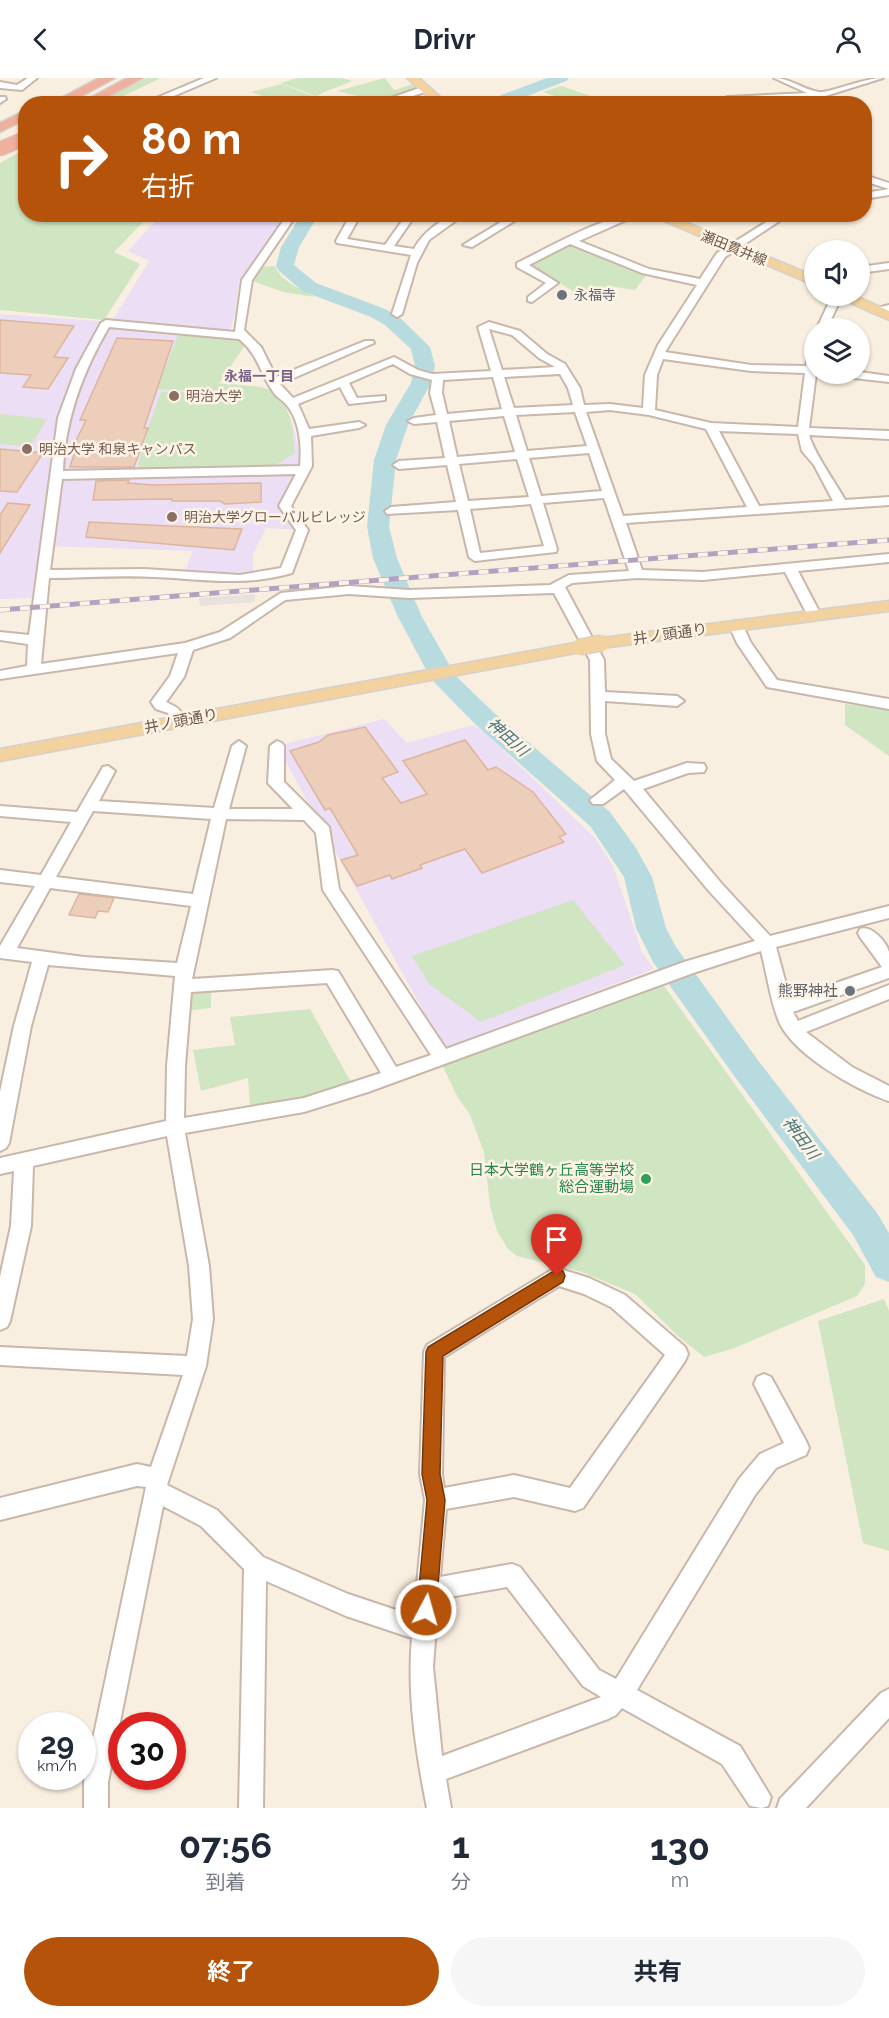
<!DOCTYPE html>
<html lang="ja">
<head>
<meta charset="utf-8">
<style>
  body { margin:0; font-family:Raleway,"Noto Sans JP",sans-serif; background:#f6f6f7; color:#1f2937; height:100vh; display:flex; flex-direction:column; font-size:22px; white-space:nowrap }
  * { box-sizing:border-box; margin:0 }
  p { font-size:20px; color:#747a83 }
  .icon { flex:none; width:33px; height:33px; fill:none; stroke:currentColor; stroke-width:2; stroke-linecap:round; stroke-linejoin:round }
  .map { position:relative; height:1730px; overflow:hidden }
  .panel { display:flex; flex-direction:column; background:#fff; flex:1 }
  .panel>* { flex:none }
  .top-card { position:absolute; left:18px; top:18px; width:854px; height:126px; border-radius:24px; box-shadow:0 2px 4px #0004; background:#b45309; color:#fff; overflow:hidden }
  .tools { position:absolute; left:804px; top:162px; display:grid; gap:12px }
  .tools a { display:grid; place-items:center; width:66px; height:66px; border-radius:50%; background:#fff; box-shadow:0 2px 4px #0004; font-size:30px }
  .speed { position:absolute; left:18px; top:1634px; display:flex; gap:12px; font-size:30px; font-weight:700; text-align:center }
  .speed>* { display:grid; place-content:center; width:78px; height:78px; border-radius:50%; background:#fff; box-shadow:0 2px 4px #0004; line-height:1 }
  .speed small { font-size:15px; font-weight:400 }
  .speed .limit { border:9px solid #d22; background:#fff; color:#111 }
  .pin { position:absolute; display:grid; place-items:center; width:51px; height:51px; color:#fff; margin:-62px -26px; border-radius:50% 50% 50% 0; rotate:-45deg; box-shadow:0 0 6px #0007 }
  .pin .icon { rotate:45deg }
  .me { position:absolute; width:66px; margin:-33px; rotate:6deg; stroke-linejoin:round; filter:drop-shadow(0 0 4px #0008) }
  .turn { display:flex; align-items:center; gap:21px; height:126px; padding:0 24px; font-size:27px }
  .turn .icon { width:78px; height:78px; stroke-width:2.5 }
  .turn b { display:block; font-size:42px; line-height:51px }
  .eta { display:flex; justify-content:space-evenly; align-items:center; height:102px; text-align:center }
  .eta b { font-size:36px; font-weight:700; line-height:42px }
  .action { display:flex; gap:12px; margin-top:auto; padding:12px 24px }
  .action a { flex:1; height:69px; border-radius:36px; background:#b45309; color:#fff; font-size:24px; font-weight:700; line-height:69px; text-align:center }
  .action a+a { background:#f6f6f7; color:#1f2937 }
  header { display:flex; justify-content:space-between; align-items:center; height:78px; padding:0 24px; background:#fff; font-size:27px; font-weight:700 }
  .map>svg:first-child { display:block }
  .industrial { fill:#e8e2dc }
  .education { fill:#ecdef5 }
  .green { fill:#d0e5c1 }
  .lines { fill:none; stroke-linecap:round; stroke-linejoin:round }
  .river { fill:#b8dbe0; fill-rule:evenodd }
  .building { fill:#eccebb; stroke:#ddb59d; stroke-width:1.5 }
  .minor-casing { stroke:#c8b7aa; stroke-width:4 }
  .major-casing { stroke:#d6d0cd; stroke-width:3 }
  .highway-casing { stroke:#d6d0cd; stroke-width:3 }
  .minor { fill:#fff; fill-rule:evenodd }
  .major { fill:#f2d29f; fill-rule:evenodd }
  .highway { fill:#eeb19d; fill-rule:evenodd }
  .rail-casing { stroke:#b2a2c0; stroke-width:5 }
  .rail { stroke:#fdf4e6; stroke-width:4; stroke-dasharray:10; stroke-linecap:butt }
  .major-bridge-casing { stroke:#d6d0cd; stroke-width:18; stroke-linecap:butt }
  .highway-bridge-casing { stroke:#d6d0cd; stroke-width:16; stroke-linecap:butt }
  .major-bridge { stroke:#f2d29f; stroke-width:16 }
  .highway-bridge { stroke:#eeb19d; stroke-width:14 }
  .route { fill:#b45309; stroke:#753606; stroke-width:1.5 }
  .worship-dot { fill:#6b7280; stroke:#fdf4e6; stroke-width:2 }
  .education-dot { fill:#8d6e63; stroke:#fdf4e6; stroke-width:2 }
  .leisure-dot { fill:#2e9e5b; stroke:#fdf4e6; stroke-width:2 }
  .labels { text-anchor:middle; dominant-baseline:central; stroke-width:5; stroke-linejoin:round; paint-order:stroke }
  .far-street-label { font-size:14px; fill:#6d574b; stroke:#fdf4e6 }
  .far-worship-label { font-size:14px; fill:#5b616d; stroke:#fdf4e6; text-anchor:start }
  .far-neighbourhood-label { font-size:14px; font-weight:bold; fill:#7c638a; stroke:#fdf4e6 }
  .far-education-label { font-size:14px; fill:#785e54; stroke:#fdf4e6; text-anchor:start }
  .street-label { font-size:15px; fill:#6d574b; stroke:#fdf4e6 }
  .worship-label { font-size:15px; fill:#5b616d; stroke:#fdf4e6; text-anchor:end }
  .leisure-label { font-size:15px; fill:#27864d; stroke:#fdf4e6; text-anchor:end }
  .water-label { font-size:16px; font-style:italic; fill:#47767f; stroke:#fdf4e6 }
</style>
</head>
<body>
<header><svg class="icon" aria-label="back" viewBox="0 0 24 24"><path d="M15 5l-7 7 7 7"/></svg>Drivr<svg class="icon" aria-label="person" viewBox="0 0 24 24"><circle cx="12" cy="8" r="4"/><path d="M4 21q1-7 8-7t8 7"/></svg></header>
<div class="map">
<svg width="889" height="1730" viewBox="0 0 889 1730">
  <rect width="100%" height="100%" fill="#f9efe1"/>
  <!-- industrial -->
  <path class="industrial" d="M255 516V524L200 528 199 520Z"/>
  <!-- education -->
  <path class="education" d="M161 137H289L258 183 239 203 235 236 230 252 113 242 149 183 128 173Z
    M0 236 100 243 64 321 56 342 45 444 32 520 0 521Z
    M104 247 242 258 256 269 245 267 219 306 270 311 284 326 292 344 301 379V391L285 428 302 452 266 450 253 476V499L183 497 193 473 46 468 63 342Z
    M384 641 407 665 473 647 487 656 595 760 613 788 642 874 654 891 450 969 441 965 277 668Z"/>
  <!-- green -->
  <path class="green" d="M147 0H161L109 25H95Z
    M297 0H342L352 3 315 18 281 5Z
    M385 0 394 12 413 6 417 10 378 23 337 13Z
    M282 6 317 20 281 25 251 14Z
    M561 8 612 25H562L568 23 543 14Z
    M25 71 26 136 150 137 114 174 140 186 104 242 0 232V85Z
    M571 166 648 195 635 212 610 208 589 215 574 214 532 187Z
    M275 188C281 204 301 211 315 219L283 214 250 202 261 189Z
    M178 257 239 261 245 267 219 305C231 307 261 307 270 312 292 324 293 354 295 375L274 388 137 392 148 350 161 314H216L157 311Z
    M0 336 47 341 30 369 0 366Z
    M845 626 889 631V678L845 647Z
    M573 822 625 887 481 944 429 906 412 878Z
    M662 905 865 1187V1206L857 1218 732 1271 704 1279 679 1259 635 1216 582 1194 517 1178 508 1171 497 1153 490 1128 484 1074 470 1037 458 1020 442 987Z
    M211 909V930L185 933 187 912Z
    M310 931 351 1004 308 1021 250 1027 248 1000 201 1013 193 972 235 967 230 939Z
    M884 1221 889 1233V1473L863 1465 818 1243Z"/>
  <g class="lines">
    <!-- river -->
    <path class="river" d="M547 0H569L566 3 507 26H483L485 23Z
      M302 136H319L299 169 294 187 316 205 385 231 399 239 430 269 435 288 431 305 408 347 396 382 389 449 397 480 421 537 455 597 493 634 610 734 636 770 652 799 666 850 676 869 757 981 877 1135 889 1155V1204L876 1199 853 1157 735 999 653 884 636 850 624 799 590 748 475 646 431 601 397 537 373 480 367 449 374 382 386 347 411 305 415 288 411 271 385 247 371 239 302 213 278 192 276 188 281 169Z"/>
  </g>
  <!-- building -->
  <path class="building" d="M0 242 74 248 54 279 68 280 48 311 23 309 31 297 0 295Z
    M117 260 173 263 144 350H148L134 389H70L76 370 73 369 86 342H80Z
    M0 371 43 375 17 414 0 413Z
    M129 402 128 405 153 407 261 405V424L225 426 220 423H172V421L93 422 96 403Z
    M8 425 30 427 0 475V437Z
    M89 444 170 448 242 451 234 472 86 459Z
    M365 649 398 694 382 700 401 725 427 716 403 683 465 662 488 692 496 689 533 714 566 756 559 759 564 764 482 795 465 771 420 787 422 790 392 801 390 797 357 808 341 782 358 777 330 730 325 732 290 673 319 664 328 657Z
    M79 816 114 820 108 834 98 833 95 840 69 837Z"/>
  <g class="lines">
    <defs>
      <path id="minor" d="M28 0H37L22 12 0 10V4L17 7Z
        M204 0H216L155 26H142Z
        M774 0C791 0 803 12 819 14 831 15 863 0 883 0L819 20 703 26 728 19 807 15Z
        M425 8 428 9V13L388 26H374Z
        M0 19H5L6 21 0 25Z
        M864 97 889 105V111L864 103Z
        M889 111V117L864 121V115Z
        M288 136H297L252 202 244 252 261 269 276 299 365 263H373L374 265 280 306 293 320 394 279 418 292 432 296 491 293 478 249 489 244 520 253 547 276 565 286 580 310 584 327 610 326 643 330 645 297 658 267 697 207 642 195 570 166 529 187 558 205 532 224 528 223V219L546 205 517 189V185C550 169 606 136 640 136L579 163 649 191 700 201 717 175 779 136H790L725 179 665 274 751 287 806 288 809 275 814 272 816 296 809 350 889 353V361L809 357C815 377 834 402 845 422L889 419V427L626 445 642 492 703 494 889 476V484L798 493 821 537 819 540H809L785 494 703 502 637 500 572 505 565 509 604 582 605 614 677 618 684 623 677 628 605 623V656L611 681 634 703 687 685 704 686 706 690 704 694 688 695 643 711 721 805 770 858 889 828V840L776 869 790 921 882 889 860 859 858 855 860 851C871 847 886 863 889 874 889 881 889 892 889 900L793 934 798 943 889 907V921L806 954 852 989 889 1008V1023C856 1012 790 975 778 941 770 920 767 896 761 873L696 894 368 1014 304 1034 185 1055 209 1188 213 1241 206 1288 167 1407 217 1432 263 1479 348 1516 414 1538 425 1422 420 1396 424 1274 427 1267 550 1193 557 1190 589 1200 625 1217 685 1269 688 1276 685 1283 583 1430 575 1433 514 1419 446 1431 440 1499 512 1486 520 1489 599 1592 616 1601 739 1401 760 1376 784 1365 754 1306 757 1299 764 1296 771 1299 806 1363 809 1370 806 1377 776 1390 755 1417 637 1612 740 1668 771 1719 768 1728 762 1730 750 1728 722 1686 622 1630 616 1637 608 1641 446 1701 451 1730H427C416 1675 407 1616 412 1560L346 1538 266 1503 263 1730H239L244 1491 201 1448 163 1428 108 1704V1730H84V1704L146 1409 137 1408 0 1442V1420L137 1386 151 1389 183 1297 0 1287V1269L187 1278 193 1241 189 1188 167 1058 33 1088 31 1148 10 1243 7 1249 0 1252V1199L11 1148 14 1093 0 1096V1080L166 1043 167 988 175 898 48 887 31 948 9 1065 6 1070 0 1073V1014L14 948 32 884 0 880V868L35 808 0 804V792L41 797 71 744 0 738V728L77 734 103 689 108 688 115 693 99 723 214 730 232 668 239 663 246 668 229 731H293L268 705 270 668 277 663 282 665 284 668V704L329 749 339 811 446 971 684 884 755 863 709 813 624 711 603 726H593L590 722 615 702 597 683 591 656 590 582 554 515 409 520 349 516 285 522 230 560 193 572 184 599 166 624C178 630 181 630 184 644L177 649 172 647 168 635 156 631 151 624 170 598 178 575 0 601V593L27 588 28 566 0 562V554L29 557 58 340 76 291 101 245 106 242 235 254 242 202ZM109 249 239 261C258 276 259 293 272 312 275 318 281 321 285 325 300 341 302 368 300 388L63 393C65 341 83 293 109 249ZM489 251 512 257 539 280 555 289 502 292ZM663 281 751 293 805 295 798 349 711 345 655 332 657 297ZM393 286 410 296 432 302 430 315 436 337 414 340 408 343 414 346 437 344 445 380 399 383 393 387 399 391 447 387 456 424 391 429 385 433 387 436 458 432 469 479 475 483 556 474 557 471 543 425 604 420 629 493 569 497 550 507 409 512 349 508 281 515 220 554 185 565 41 586 49 500C84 500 120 497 155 499 202 501 245 509 292 495L308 452 291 428 312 388 311 358 359 350 365 347 359 344 309 351 298 326 340 309 349 326 385 322V318L357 320 349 305ZM560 296 568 310 573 327 514 330 504 299ZM493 299 502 331 447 336 442 315 443 302ZM610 332 649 337 706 351 747 429 623 438 586 334ZM575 334 587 368 527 373 516 337ZM504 338 515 374 457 379 449 343ZM719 353 798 356 802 373 814 387 833 423 759 428ZM589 375 602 413 541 418 529 380ZM517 381 529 419 468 423 459 386ZM296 396 279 428 296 452 281 490 240 497 144 491 50 492 62 401ZM531 426 544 468 480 475 470 431ZM93 733 211 741 193 816 56 799ZM226 741 304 742 316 755 323 812 431 977 396 989 338 893 332 892 192 901ZM50 810 191 828 177 885 84 879 17 870ZM327 905 381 995 304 1020 184 1040 185 988 191 914ZM559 1208 584 1216 611 1229 665 1277 570 1410 514 1397 444 1410 442 1396 444 1279ZM507 1509 583 1608 601 1619 442 1678 433 1589 438 1521Z
        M351 136H361L347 161 385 167 407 136H416L394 168 414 171C423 154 445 136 465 136L429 162 417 185 402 236 397 239 392 236 411 177 337 165 336 163Z
        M514 136H526L472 169 463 167Z
        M889 185V191L860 195V189Z
        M832 218H842L827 250H817Z
        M889 227V233L875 235 870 232Z
        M860 294 889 298V304L845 299 839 296Z
        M736 543 741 544 751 565 777 602 889 621V631L767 609 737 565 729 547Z
        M889 1611V1640L806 1730H777L780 1721 881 1615Z"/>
      <path id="major" d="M407 0H419L448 26H436Z
        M648 136H666L814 198V207Z
        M840 218H856L889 233V242L841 221Z
        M889 523V533L602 570 596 569 593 565 596 561 602 560Z
        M580 564 586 565 589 569 586 573 0 683V671Z"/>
      <path id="highway" d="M99 0H115L67 26H50Z
        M127 0H143L100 23 96 24 90 20Z
        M26 32V41L0 54V45Z"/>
    </defs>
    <!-- minor casing -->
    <use href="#minor" class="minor-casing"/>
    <!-- major casing -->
    <use href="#major" class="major-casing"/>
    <!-- highway casing -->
    <use href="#highway" class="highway-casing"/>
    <!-- minor -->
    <use href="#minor" class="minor"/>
    <!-- major -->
    <use href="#major" class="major"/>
    <!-- highway -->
    <use href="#highway" class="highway"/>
    <defs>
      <path id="rail" d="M0 532 889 462"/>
    </defs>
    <!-- rail casing -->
    <use href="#rail" class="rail-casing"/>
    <!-- rail -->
    <use href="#rail" class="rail"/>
    <defs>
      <path id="major-bridge" d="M580 569 602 565"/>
      <path id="highway-bridge" d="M0 71 26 60"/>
    </defs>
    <!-- major-bridge casing -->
    <use href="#major-bridge" class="major-bridge-casing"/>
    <!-- highway-bridge casing -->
    <use href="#highway-bridge" class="highway-bridge-casing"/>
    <!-- major-bridge -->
    <use href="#major-bridge" class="major-bridge"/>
    <!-- highway-bridge -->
    <use href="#highway-bridge" class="highway-bridge"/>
  </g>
  <!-- route -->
  <path class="route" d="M557 1191 563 1193 565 1198 563 1204 443 1278 440 1396 445 1422 436 1532 433 1539 426 1542 420 1539 417 1532 427 1422 422 1396 426 1274 428 1269Z"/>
  <!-- markers -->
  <g class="worship-dot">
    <circle cx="562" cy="217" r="6"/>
    <circle cx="850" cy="913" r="6"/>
  </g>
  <g class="education-dot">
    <circle cx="174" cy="318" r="6"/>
    <circle cx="27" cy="371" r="6"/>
    <circle cx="172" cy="439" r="6"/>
  </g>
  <circle class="leisure-dot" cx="646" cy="1101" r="6"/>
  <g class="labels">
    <!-- far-street labels -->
    <g class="far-street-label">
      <text transform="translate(734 170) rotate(22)">瀬田貫井線</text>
    </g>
    <!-- far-worship labels -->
    <g class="far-worship-label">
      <text x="574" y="217">永福寺</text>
    </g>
    <!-- far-neighbourhood labels -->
    <g class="far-neighbourhood-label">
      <text x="259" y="298">永福一丁目</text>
    </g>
    <!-- far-education labels -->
    <g class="far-education-label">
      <text x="186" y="318">明治大学</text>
      <text x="39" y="371">明治大学 和泉キャンパス</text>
      <text x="184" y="439">明治大学グローバルビレッジ</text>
    </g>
    <!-- street labels -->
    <g class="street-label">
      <text transform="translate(670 556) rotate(-8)">井ノ頭通り</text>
      <text transform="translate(181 643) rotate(-11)">井ノ頭通り</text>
    </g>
    <!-- worship labels -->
    <g class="worship-label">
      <text x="838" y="913">熊野神社</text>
    </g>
    <!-- leisure labels -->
    <g class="leisure-label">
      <text x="634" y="1092">日本大学鶴ヶ丘高等学校<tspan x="634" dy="17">総合運動場</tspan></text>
    </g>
    <!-- water labels -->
    <g class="water-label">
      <text transform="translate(508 659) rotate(42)">神田川</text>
      <text transform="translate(801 1060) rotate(53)">神田川</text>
    </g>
  </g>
</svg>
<div class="tools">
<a><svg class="icon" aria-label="sound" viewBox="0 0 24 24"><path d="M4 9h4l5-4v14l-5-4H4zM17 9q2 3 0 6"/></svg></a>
<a><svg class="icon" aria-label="layers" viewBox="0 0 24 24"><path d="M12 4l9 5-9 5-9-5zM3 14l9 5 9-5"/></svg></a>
</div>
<div class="speed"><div>29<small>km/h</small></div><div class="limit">30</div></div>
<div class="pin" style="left:557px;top:1198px;background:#d93025"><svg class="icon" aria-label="arrive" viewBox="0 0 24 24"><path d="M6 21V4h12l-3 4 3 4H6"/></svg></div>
<svg class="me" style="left:426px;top:1532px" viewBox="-20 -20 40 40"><circle r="17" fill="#b45309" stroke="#fff" stroke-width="3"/><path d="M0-11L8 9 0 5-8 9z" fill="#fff"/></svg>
<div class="top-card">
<div class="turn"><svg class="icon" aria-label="right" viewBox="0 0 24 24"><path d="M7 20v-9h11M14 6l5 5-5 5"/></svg><div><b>80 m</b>右折</div></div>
</div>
</div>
<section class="panel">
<div class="eta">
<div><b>07:56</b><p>到着</p></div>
<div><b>1</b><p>分</p></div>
<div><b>130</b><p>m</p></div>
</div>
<div class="action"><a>終了</a><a>共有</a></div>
</section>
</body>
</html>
